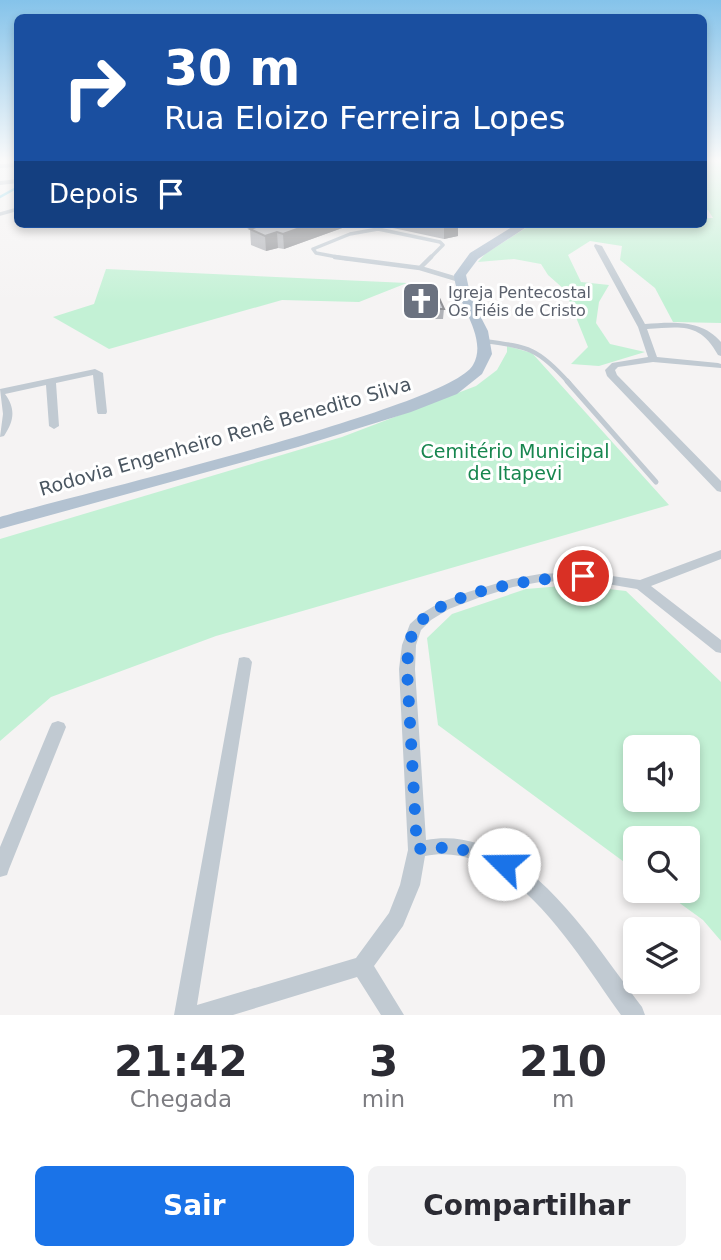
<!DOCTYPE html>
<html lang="pt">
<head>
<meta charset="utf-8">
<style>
  body { margin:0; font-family:"DejaVu Sans",sans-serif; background:#f2f2f3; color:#2b2b33; height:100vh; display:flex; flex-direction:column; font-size:26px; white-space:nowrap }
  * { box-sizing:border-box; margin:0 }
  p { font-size:23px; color:#7c7c81 }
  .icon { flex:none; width:38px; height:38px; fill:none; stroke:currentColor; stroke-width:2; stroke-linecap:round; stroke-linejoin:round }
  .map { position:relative; height:1015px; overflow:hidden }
  .sheet { display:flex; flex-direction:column; background:#fff; flex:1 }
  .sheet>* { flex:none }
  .banner { position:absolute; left:14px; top:14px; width:693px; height:214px; border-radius:10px; box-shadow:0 4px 10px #0003; background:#1a4fa0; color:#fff; overflow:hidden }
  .fabs { position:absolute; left:623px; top:735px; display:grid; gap:14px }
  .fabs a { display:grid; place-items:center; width:77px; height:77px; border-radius:10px; background:#fff; box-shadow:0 4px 10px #0003; font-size:35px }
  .pin { position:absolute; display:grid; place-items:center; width:60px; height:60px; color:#fff; margin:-30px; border:4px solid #fff; border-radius:50%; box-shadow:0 2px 7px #0007 }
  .me { position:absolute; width:77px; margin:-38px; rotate:292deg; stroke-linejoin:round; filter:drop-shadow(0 0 5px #0008) }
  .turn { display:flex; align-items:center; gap:24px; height:147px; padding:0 35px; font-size:32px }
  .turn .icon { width:91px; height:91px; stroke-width:2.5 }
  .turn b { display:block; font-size:49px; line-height:60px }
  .then { display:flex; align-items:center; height:66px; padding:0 35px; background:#0003; gap:14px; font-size:26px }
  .eta { display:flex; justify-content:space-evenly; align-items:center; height:119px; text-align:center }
  .eta b { font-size:42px; font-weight:800; line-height:49px }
  .action { display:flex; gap:14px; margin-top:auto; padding:14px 35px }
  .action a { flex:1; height:80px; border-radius:10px; background:#1a73e8; color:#fff; font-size:28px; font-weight:800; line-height:80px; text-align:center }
  .action a+a { background:#f2f2f3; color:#2b2b33 }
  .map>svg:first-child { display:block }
  .green { fill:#c3f1d5; fill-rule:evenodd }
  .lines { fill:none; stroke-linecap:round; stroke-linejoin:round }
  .stream { stroke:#90daee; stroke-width:2.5 }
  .service-far2 { stroke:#c1cad2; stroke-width:3.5 }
  .service-far1 { stroke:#c1cad2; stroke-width:4.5 }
  .service { stroke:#c1cad2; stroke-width:5 }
  .minor { fill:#c1cad2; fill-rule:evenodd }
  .primary { fill:#b3c2d1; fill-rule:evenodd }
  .wall { fill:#b0b2b7 }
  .shaded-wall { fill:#909195 }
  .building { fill:#cdcfd5; stroke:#909195; stroke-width:2 }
  .route { stroke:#1a73e8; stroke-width:12; stroke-dasharray:0 21.6 }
  .labels { text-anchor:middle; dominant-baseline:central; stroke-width:6; stroke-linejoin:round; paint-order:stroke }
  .far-worship-label { font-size:16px; fill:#5b616d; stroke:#fff; text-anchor:start }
  .street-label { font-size:19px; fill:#4a5661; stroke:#fff }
  .park-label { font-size:19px; fill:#17864f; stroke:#fff }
</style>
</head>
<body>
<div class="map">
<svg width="721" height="1015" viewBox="0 0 721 1015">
  <rect width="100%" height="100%" fill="#f5f3f3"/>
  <!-- green -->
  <path class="green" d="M704 161H721V323L673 322 655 288 620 260 622 246 590 241 568 255 581 282 609 285 599 302 596 323 610 344 645 352 599 366 571 364 588 347 565 290 548 275 541 264 514 259 478 262 485 254 532 224H704V218H713L708 210H704Z
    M106 269 407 283 359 302 282 300 109 349 53 317 94 304Z
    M507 346 532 353 669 505 216 636 51 697 0 741V539L342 437 476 386 497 370 507 352Z
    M574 585 626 591 721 682V941L703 920 663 891H688V838H635V870L438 725 427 638 452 614 526 589ZM635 747H688V800H635Z"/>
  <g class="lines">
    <!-- stream -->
    <path class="stream" d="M0 197 18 187"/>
    <!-- service-far2 -->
    <path class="service-far2" d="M0 214 18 209
      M348 259 316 253 313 249 350 234 378 229 440 242 443 245 429 259"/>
    <!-- service-far1 -->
    <path class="service-far1" d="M335 257 420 268
      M420 268 460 280
      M420 268 431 257
      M484 341C529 347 538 348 569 383"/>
    <!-- service -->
    <path class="service" d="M567 381 656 482"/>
    <!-- minor -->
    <path class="minor" d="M18 163V167L0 168V164Z
      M18 179V183L0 185V181Z
      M595 244 602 246 645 324C672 322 702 319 721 342V356L718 355C700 322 681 327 647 329L657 357 718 363 721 364V368L653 362 618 367 615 370 617 375 721 481V492L717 491 607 376 605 370 612 363 648 357 638 327 594 246Z
      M95 369 103 373 107 412 106 414H98L97 412 93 375 56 383 59 426 54 429 49 426 46 385 5 394C16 409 14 421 4 436L0 437 3 414 0 389Z
      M721 550V559L651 586 721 640V653L716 652 637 589 584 580 540 582 513 587 478 598 449 609 431 620 421 630 416 645 415 669 426 840C522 822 592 942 642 1007L645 1015H621C577 955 513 839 425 856L420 885 403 926 374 966 404 1015H381L357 977 233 1015H174L239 658 244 657 249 658 252 662 197 1005 356 958 389 913 400 885 408 850 399 669 402 645 410 624 421 614 439 603 468 592 512 579 540 574 584 572 640 580Z
      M58 721 64 723 66 727 9 869 7 875 0 877V847L50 727 52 723Z"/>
    <!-- primary -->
    <path class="primary" d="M517 224H531L478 259 466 275 471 298 488 331 492 354 482 374 457 394 411 412 298 447 0 529V517C69 496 449 408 473 365 489 337 456 304 454 275L470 253Z"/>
  </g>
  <!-- wall -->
  <path class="wall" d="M266 224H458V236L444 239 379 225 345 227 284 249 278 248 266 251 251 245 250 229Z
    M425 288 444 309 443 319H426L424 298Z"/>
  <!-- shaded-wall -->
  <path class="shaded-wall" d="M311 224H345V227L284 249 283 234Z
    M444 224H458V236L444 239Z
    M277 232 278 248 266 251 265 236Z"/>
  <!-- building -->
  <path class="building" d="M266 224H311L283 234 277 232 265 236 250 229Z
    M434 287 444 309H427L425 288Z"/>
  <!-- sky -->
  <linearGradient id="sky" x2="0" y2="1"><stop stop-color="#85c3ea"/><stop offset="0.53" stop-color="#fafafa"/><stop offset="1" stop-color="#fafafa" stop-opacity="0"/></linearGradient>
  <rect width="721" height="303" fill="url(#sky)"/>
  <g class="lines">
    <!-- route -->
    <path class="route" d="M504 864C471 850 452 845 417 849L407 669C408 655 408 639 416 627 444 589 540 578 583 576"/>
  </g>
  <!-- icons -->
  <defs>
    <symbol id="church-square" viewBox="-11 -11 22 22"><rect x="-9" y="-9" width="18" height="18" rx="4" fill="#6b7280" stroke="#fff"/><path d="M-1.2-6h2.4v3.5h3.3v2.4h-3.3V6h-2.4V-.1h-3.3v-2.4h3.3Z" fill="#fff"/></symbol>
  </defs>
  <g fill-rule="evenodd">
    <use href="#church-square" x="399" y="279" width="44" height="44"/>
  </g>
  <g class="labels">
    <!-- far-worship labels -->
    <g class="far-worship-label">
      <text x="448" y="292">Igreja Pentecostal<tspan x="448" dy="18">Os Fiéis de Cristo</tspan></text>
    </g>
    <!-- street labels -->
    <g class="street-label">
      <text transform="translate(225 436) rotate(-16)">Rodovia Engenheiro Renê Benedito Silva</text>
    </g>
    <!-- park labels -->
    <g class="park-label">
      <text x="515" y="451">Cemitério Municipal<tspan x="515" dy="22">de Itapevi</tspan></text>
    </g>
  </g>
</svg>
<div class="fabs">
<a><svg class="icon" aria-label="sound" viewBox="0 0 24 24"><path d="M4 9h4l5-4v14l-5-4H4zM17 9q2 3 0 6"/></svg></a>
<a><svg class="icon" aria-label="search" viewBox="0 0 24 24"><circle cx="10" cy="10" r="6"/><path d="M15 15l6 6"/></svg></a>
<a><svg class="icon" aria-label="layers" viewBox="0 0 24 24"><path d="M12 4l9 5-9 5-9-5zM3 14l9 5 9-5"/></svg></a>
</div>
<div class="pin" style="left:583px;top:576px;background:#d93025"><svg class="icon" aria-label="arrive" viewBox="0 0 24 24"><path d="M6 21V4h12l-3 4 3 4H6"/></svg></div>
<svg class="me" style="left:504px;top:864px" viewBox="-20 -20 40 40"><circle r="19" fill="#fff"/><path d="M0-13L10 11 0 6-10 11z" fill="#1a73e8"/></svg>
<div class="banner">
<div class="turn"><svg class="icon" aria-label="right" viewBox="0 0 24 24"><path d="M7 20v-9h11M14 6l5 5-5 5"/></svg><div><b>30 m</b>Rua Eloizo Ferreira Lopes</div></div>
<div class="then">Depois<svg class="icon" aria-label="arrive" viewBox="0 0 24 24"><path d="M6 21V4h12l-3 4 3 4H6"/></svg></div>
</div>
</div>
<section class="sheet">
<div class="eta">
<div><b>21:42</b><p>Chegada</p></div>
<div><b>3</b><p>min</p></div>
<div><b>210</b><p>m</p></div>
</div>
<div class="action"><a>Sair</a><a>Compartilhar</a></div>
</section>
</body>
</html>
